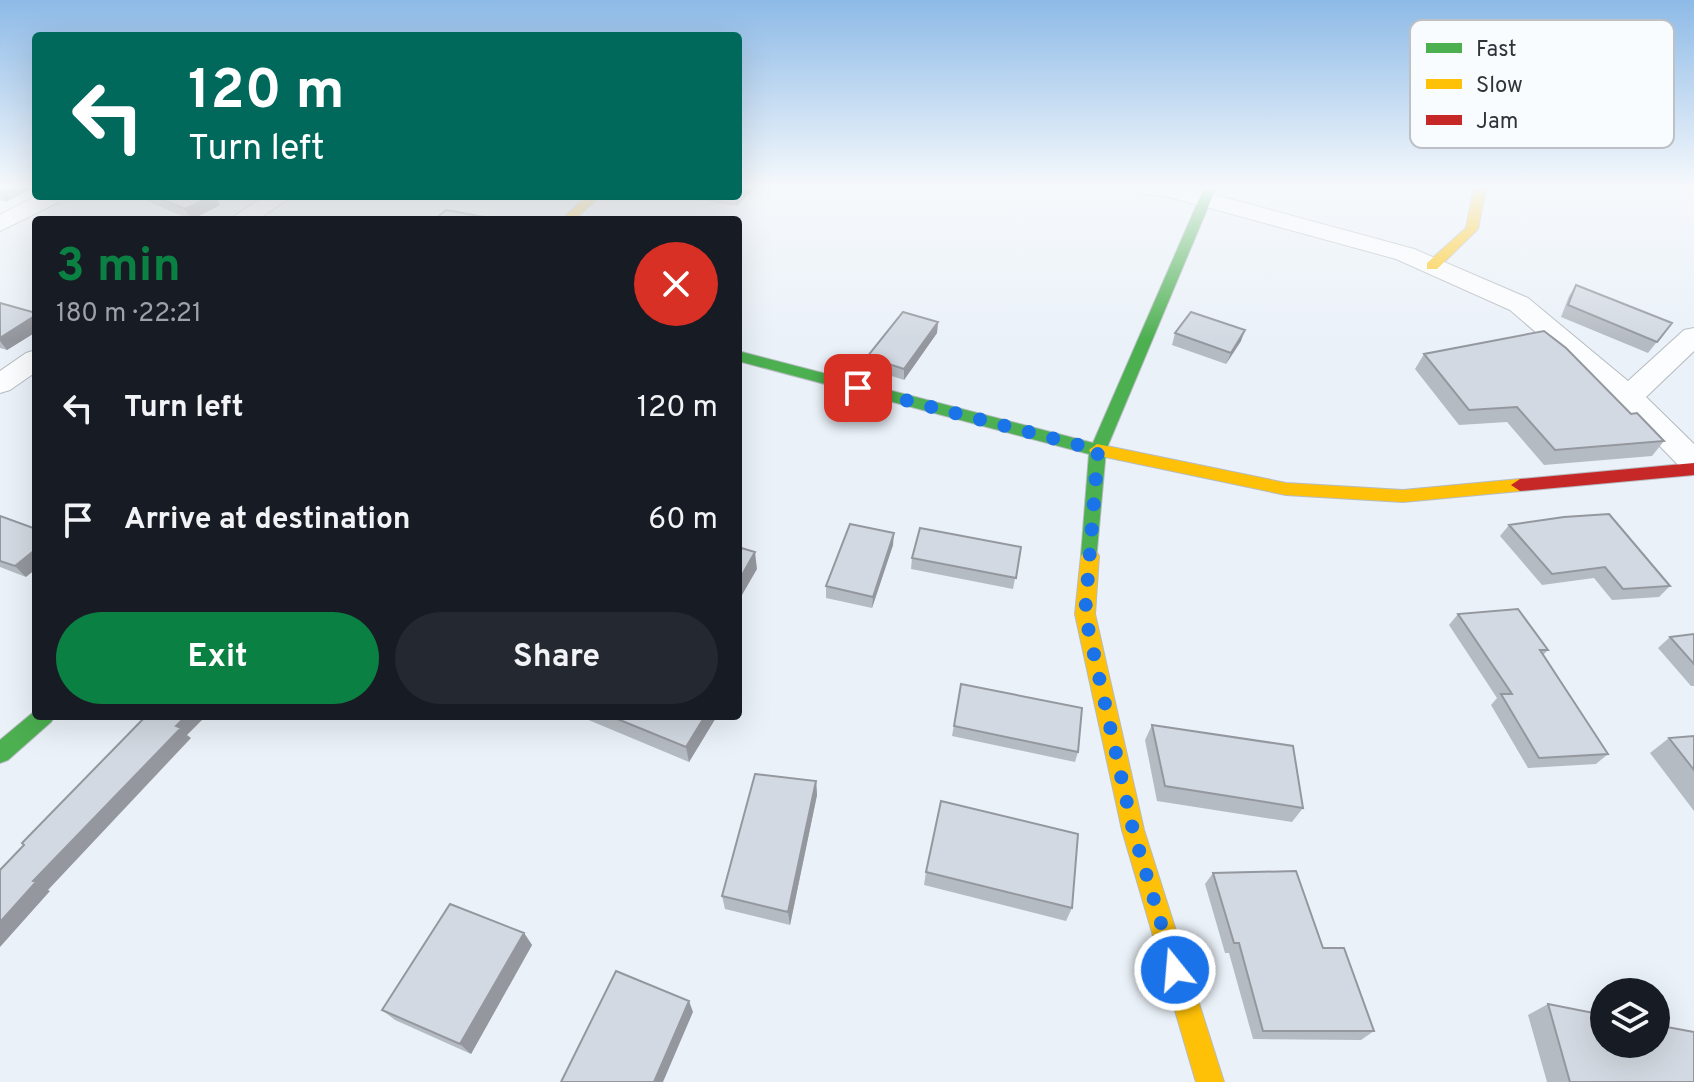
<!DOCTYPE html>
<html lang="en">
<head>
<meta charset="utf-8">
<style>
  body { margin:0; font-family:Overpass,sans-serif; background:#242831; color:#f1f3f6; height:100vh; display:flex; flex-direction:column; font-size:30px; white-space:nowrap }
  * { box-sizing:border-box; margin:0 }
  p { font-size:26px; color:#9ea1a6 }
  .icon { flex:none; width:44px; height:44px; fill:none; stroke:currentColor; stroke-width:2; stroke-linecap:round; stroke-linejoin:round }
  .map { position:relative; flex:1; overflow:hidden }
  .side { position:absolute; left:32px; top:216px; width:710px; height:504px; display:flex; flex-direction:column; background:#171b24; border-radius:8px; box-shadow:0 8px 32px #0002 }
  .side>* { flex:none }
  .top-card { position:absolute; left:32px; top:32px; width:710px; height:168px; border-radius:8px; box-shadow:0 8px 32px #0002; background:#00695c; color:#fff; overflow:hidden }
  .buttons { position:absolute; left:1590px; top:978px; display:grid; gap:16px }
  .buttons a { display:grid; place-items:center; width:80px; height:80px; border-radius:50%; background:#171b24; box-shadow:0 8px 32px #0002; font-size:40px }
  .pin { position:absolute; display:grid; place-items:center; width:68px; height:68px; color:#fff; margin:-34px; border-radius:16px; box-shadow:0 4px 12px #0006 }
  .me { position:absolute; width:88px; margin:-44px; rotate:343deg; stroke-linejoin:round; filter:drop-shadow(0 0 6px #0008) }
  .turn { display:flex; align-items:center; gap:28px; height:168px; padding:0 24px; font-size:36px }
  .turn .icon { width:104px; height:104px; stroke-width:2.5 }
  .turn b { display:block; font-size:56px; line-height:68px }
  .round { display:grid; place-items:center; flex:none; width:84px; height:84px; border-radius:42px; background:#242831 }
  .summary { display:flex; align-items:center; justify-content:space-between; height:136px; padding:0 24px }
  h1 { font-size:48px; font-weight:700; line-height:60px; color:#0b8043 }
  .cta { display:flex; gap:16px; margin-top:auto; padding:16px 24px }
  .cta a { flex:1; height:92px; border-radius:48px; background:#0b8043; color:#fff; font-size:32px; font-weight:700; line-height:92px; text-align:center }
  .cta a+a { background:#242831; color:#f1f3f6 }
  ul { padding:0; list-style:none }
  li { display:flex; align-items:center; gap:24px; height:112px; padding:0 24px }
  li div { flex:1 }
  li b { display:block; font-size:30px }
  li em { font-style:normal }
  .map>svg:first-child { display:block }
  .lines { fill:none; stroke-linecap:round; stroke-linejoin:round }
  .street-casing { stroke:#b6bbc1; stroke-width:2 }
  .fast-casing { stroke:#b6bbc1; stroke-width:2 }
  .slow-casing { stroke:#b6bbc1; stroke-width:2 }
  .jam-casing { stroke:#b6bbc1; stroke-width:2 }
  .street { fill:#fcfdfe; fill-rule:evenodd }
  .fast { fill:#4caf50; fill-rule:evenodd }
  .slow { fill:#ffc107; fill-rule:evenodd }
  .jam { fill:#c62828; fill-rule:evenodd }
  .wall { fill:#b5bbc2 }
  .shaded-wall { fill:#94989e }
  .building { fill:#d3d9e2; stroke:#94989e; stroke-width:2 }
  .route { stroke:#1a73e8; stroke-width:14; stroke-dasharray:0 25.2 }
  .key { fill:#f9fcff; stroke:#bdc0c4; stroke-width:2 }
  .key-label { font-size:22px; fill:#30343a }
</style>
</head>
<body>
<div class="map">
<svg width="1694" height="1082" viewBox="0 0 1694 1082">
  <rect width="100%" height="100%" fill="#eaf1f8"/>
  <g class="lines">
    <defs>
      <path id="street" d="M1136 188H1190L1414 249 1528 298 1628 381 1684 330 1694 328V351L1646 397 1694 444V473L1683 470 1619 404 1510 310 1396 259 1173 198 1139 193Z
        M36 196H64L61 201 0 231V215Z
        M265 196H293L257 220H228Z
        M36 350V372L10 390 0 393V371L26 353Z"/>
      <path id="fast" d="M1204 188H1216L1106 450 1096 561H1084L1081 556 1089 454 738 361V351L1093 443Z
        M36 710V716H55L51 722 8 760 0 763V740Z"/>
      <path id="slow" d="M1474 188H1486L1478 229 1437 269H1427V263L1466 228Z
        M587 196H600L574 220H561Z
        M1097 444 1286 483 1403 490 1520 479 1529 485 1520 491 1403 502 1286 495 1091 454 1089 450Z
        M1090 549 1096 551 1099 556 1095 614 1144 830 1224 1082H1196L1122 830 1075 614 1081 556 1084 551Z"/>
      <path id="jam" d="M1694 463V475L1520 491 1511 485 1520 479Z"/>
    </defs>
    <!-- street casing -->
    <use href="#street" class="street-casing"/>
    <!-- fast casing -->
    <use href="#fast" class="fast-casing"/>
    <!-- slow casing -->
    <use href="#slow" class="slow-casing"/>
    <!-- jam casing -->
    <use href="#jam" class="jam-casing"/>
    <!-- street -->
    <use href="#street" class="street"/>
    <!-- fast -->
    <use href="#fast" class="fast"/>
    <!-- slow -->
    <use href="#slow" class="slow"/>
    <!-- jam -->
    <use href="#jam" class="jam"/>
  </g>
  <!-- wall -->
  <path class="wall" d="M0 188 6 202 0 200Z
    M139 196H215L220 205 191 220 141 198Z
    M677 196H738L737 206Z
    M1576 285 1672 323 1648 353 1561 317 1569 296Z
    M0 303 36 313V332L7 350 0 348Z
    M938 322 937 333 904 380 867 368V357Z
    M1175 333 1241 341 1226 364 1172 345Z
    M1424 354 1631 414 1664 441 1652 456 1544 465 1507 422 1459 425 1415 369Z
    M0 516 26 577 0 567Z
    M1509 525 1670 586 1659 597 1612 600 1594 578 1542 585 1500 536Z
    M893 545 872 608 826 598V586Z
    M1021 547 1013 589 911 569 912 558Z
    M1458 614 1548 650 1543 655 1608 754 1596 764 1528 768 1491 705 1497 698 1449 625Z
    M1694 634V686H1691L1658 648 1670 637Z
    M961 684 1078 752 1075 762 952 736Z
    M579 716H717L689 762Z
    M1152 725 1303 808 1292 822 1157 801 1145 740Z
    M1694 736V811L1650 753 1669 738Z
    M816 781 817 795 790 925 725 909 722 896Z
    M926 872 1072 908 1066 921 924 885Z
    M1213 873 1323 948 1374 1031 1361 1040 1253 1039 1229 953H1225L1205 884Z
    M524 933 532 945 471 1054 395 1020 382 1010Z
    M1548 1004 1694 1082H1547L1528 1015Z"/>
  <!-- shaded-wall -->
  <path class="shaded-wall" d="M5 188H33L6 202 0 193V191Z
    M743 188H754L737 206 736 196H738V193Z
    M212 196H215L220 205 191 220 185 209Z
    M36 315V332L7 350 0 341V338Z
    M938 322 937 333 904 380V369Z
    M1245 330 1241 341 1226 364 1231 353Z
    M894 533 893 545 872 608 873 597Z
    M36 549V569L26 577 15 566Z
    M755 552 757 569 738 602V582Z
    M186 716H206L187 735 191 738 48 890 50 891 0 947V922L33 881Z
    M705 716H717L689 762 686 747Z
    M816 781 817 795 790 925 788 912Z
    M524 933 532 945 471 1054 460 1044Z
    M689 1001 693 1012 663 1082H654Z"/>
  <!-- building -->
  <path class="building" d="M154 196H212L185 209Z
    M446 210 484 217 481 220H434Z
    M1576 285 1672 323 1657 342 1568 305Z
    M0 303 36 313V315L0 338Z
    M903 312 938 322 904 369 867 357Z
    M1191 312 1245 330 1231 353 1175 333Z
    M1544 331 1566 348 1631 414 1637 413 1664 441 1555 450 1517 407 1469 410 1424 354Z
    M1609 514 1670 586 1623 589 1605 567 1552 574 1509 525 1564 517Z
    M0 516 36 529V549L15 566 0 561Z
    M850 524 894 533 873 597 826 586Z
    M920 528 1021 547 1016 578 912 558Z
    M738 547 755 552 738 582Z
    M1518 609 1548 650H1540L1608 754 1539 758 1501 694H1512L1458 614Z
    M1694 634V664L1670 637Z
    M961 684 1082 708 1078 752 954 726Z
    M146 716H186L176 726 181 728 33 881 36 882 0 922V870L24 845 22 843Z
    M610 716H705L686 747Z
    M1152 725 1293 746 1303 808 1165 786Z
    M1694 736V770L1669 738Z
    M755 774 816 781 788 912 722 896Z
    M941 801 1078 834 1072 908 926 872Z
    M1296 871 1323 948H1344L1374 1031H1263L1239 943H1234L1213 873Z
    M450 904 524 933 460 1044 382 1010Z
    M616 971 689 1001 654 1082H561Z
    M1548 1004 1604 1015V1044H1656V1025L1694 1032V1082H1570Z"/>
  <!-- sky -->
  <linearGradient id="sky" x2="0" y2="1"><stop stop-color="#8dbae7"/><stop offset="0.55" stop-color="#f6f9fc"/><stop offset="1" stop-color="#f6f9fc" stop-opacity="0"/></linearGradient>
  <rect width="1694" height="340" fill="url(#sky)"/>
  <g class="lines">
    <!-- route -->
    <path class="route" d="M858 388 1098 450 1085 614 1133 830 1175 970"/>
  </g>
  <!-- legend -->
  <rect x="1410" y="20" width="264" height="128" rx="12" class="key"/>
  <rect x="1426" y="43" width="36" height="10" fill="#4caf50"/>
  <rect x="1426" y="79" width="36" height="10" fill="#ffc107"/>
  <rect x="1426" y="115" width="36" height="10" fill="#c62828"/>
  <g class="key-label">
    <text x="1476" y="56">Fast</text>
    <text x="1476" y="92">Slow</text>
    <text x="1476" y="128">Jam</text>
  </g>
</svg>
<div class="buttons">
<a><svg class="icon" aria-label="layers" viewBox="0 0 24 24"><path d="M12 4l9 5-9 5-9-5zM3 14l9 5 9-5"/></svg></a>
</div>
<div class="pin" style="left:858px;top:388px;background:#d93025"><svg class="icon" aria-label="arrive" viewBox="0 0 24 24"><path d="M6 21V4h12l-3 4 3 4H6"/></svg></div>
<svg class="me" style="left:1175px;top:970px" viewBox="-20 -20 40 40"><circle r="17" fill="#1a73e8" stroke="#fff" stroke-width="3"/><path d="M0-11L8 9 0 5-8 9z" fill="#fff"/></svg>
<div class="top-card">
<div class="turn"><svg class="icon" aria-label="left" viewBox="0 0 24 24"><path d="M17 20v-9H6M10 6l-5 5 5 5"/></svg><div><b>120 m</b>Turn left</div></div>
</div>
<section class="side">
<div class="summary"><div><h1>3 min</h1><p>180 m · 22:21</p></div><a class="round" style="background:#d93025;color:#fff"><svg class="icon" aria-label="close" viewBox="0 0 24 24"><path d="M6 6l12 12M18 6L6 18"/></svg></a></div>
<ul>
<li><svg class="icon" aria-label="left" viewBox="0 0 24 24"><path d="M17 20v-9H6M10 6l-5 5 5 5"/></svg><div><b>Turn left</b></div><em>120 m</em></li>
<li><svg class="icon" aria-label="arrive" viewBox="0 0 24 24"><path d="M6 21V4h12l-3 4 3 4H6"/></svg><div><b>Arrive at destination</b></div><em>60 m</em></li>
</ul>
<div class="cta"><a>Exit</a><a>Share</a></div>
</section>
</div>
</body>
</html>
